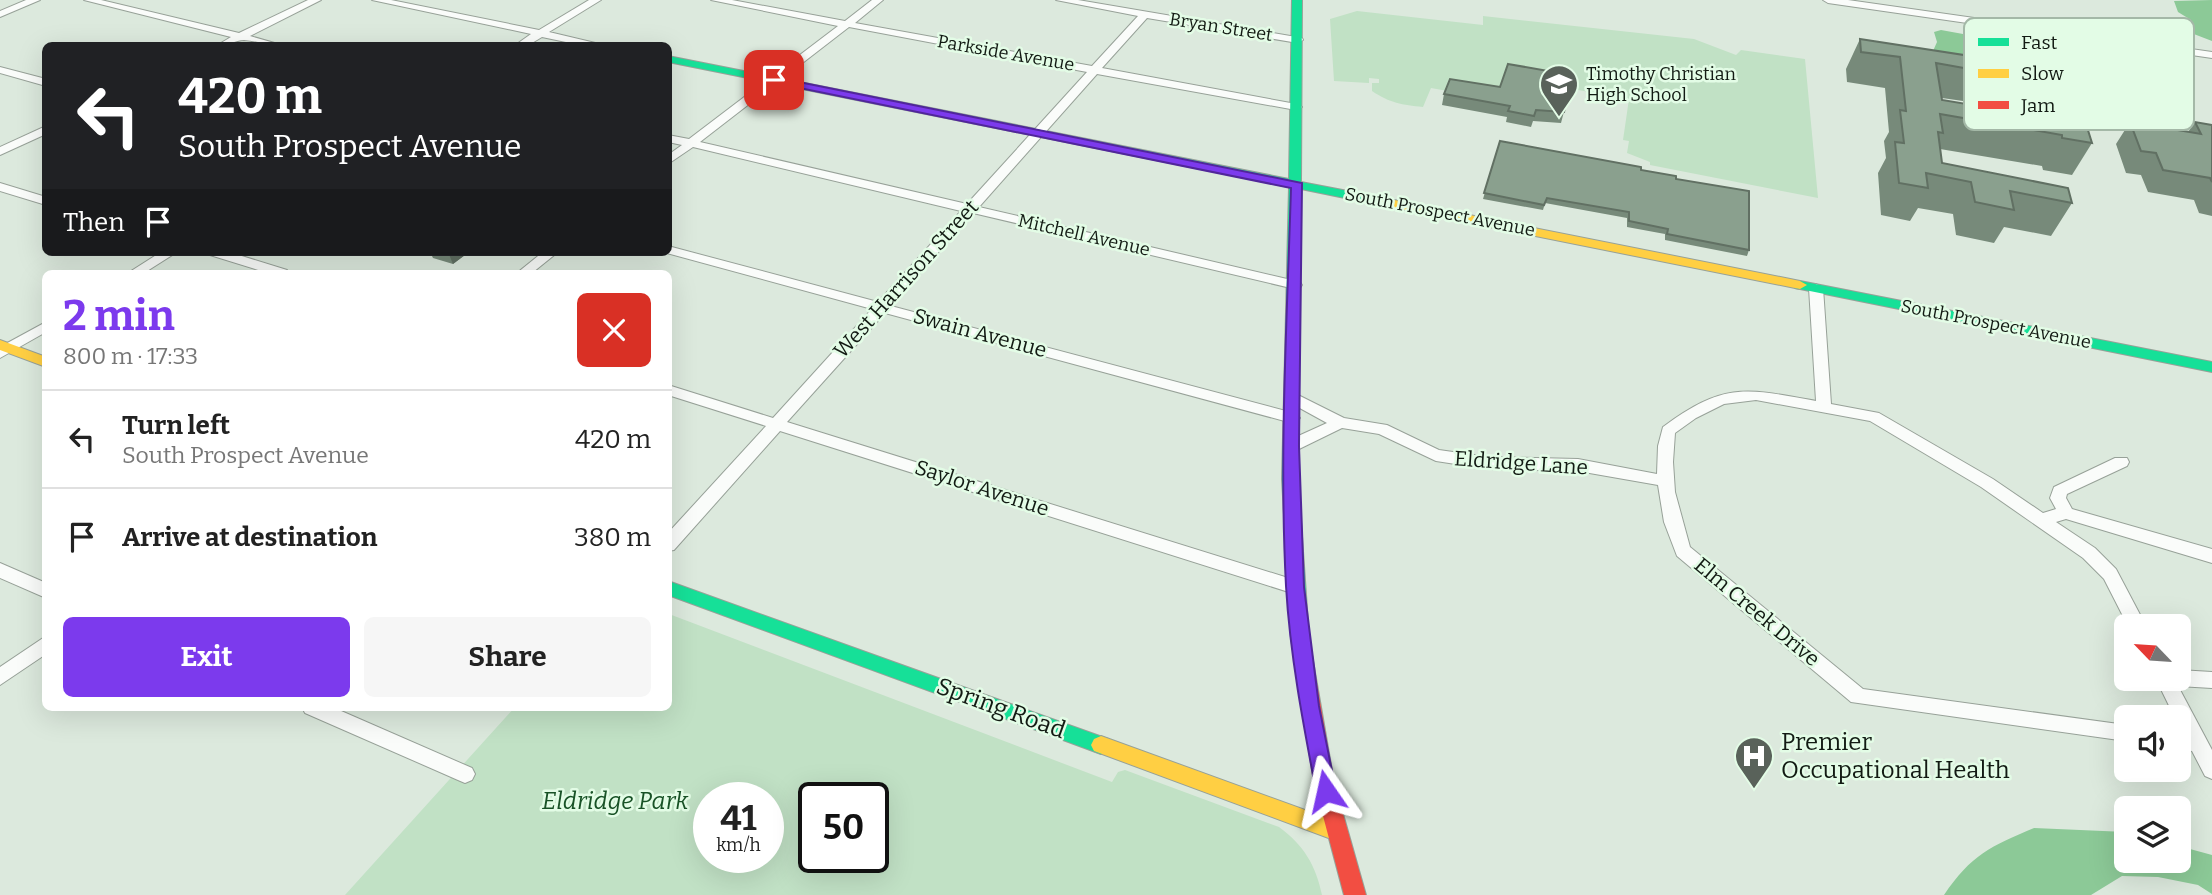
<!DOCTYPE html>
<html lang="en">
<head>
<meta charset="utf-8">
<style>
  body { margin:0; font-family:Bitter,serif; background:#f6f6f6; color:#222; height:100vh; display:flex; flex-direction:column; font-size:26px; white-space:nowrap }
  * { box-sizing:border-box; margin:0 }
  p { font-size:23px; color:#767676 }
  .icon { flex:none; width:38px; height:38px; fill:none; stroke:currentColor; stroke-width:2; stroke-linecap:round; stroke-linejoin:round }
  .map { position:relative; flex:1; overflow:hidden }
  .panel { position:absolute; left:42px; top:270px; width:630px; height:441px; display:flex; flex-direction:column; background:#fff; border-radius:10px; box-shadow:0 7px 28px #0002 }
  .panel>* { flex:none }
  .top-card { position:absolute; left:42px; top:42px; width:630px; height:214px; border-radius:10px; box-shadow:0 7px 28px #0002; background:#202124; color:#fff; overflow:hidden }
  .needle { width:46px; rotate:295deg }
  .tools { position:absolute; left:2114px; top:614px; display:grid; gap:14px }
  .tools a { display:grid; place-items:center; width:77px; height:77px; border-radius:10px; background:#fff; box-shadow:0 7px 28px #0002; font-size:35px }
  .speed { position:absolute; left:693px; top:782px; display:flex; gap:14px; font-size:35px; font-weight:700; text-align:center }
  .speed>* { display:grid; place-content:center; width:91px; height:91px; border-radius:50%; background:#fff; box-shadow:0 7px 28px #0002; line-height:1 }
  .speed small { font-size:18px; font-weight:400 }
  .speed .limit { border:4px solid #111; border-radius:10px; background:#fff; color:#111 }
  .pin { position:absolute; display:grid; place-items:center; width:60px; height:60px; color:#fff; margin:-30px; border-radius:14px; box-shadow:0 4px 10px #0006 }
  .me { position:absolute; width:77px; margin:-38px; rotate:349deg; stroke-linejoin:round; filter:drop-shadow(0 0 5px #0008) }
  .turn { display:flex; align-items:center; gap:24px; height:147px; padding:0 21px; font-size:32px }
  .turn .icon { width:91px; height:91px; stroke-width:2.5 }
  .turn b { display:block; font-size:49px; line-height:60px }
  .then { display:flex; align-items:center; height:66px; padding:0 21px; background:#0003; gap:14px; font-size:26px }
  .round { display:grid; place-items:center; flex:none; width:74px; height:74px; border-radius:10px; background:#f6f6f6 }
  .summary { display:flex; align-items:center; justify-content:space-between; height:119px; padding:0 21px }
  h1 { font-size:42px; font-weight:700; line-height:52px; color:#7c3aed }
  .cta { display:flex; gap:14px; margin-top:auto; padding:14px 21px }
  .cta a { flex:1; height:80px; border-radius:10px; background:#7c3aed; color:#fff; font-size:28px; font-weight:700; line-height:80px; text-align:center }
  .cta a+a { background:#f6f6f6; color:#222 }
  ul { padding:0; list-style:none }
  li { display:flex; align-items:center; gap:21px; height:98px; padding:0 21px; border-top:2px solid #e0e0e0 }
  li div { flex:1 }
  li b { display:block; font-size:26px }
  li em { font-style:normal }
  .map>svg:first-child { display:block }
  .green { fill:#c1e1c5; fill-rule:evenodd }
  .water { fill:#8cc997 }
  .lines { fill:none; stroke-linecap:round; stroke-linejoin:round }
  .street-casing { stroke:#97a198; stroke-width:2 }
  .fast-casing { stroke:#97a198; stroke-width:2 }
  .slow-casing { stroke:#97a198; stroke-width:2 }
  .jam-casing { stroke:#97a198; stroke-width:2 }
  .street { fill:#fafcfa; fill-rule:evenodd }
  .fast { fill:#16e098; fill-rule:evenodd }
  .slow { fill:#ffcf43; fill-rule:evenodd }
  .jam { fill:#f24e42; fill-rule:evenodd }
  .wall { fill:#778a7a }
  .shaded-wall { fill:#617063 }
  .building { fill:#8aa08e; stroke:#617063; stroke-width:2 }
  .route { fill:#7c3aed; stroke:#51269a; stroke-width:2 }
  .labels { text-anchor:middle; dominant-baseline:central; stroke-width:5; stroke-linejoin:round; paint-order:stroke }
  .far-street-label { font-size:18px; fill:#121a13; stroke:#e3fce6 }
  .far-poi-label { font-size:18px; fill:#121a13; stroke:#e3fce6; text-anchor:start }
  .street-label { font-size:21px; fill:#121a13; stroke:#e3fce6 }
  .near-street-label { font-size:24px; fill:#121a13; stroke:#e3fce6 }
  .near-poi-label { font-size:24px; fill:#121a13; stroke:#e3fce6; text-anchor:start }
  .near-park-label { font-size:24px; font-style:italic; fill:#185226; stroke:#e3fce6 }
  .key { fill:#e3fce6; stroke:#a4b8a7; stroke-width:2 }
  .key-label { font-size:19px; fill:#121a13 }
</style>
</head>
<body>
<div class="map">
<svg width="2212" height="895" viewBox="0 0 2212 895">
  <rect width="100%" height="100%" fill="#dce9dd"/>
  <!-- green -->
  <path class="green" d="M1357 11 1483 25V16L1694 39 1736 55 1741 50 1805 59 1818 198 1650 165V162L1627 153 1629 141 1623 140 1629 99 1550 85 1497 100 1431 88 1423 107C1402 105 1390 103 1372 91V83H1379V79L1369 78V83L1334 81 1330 19Z
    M669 614 1112 782 1118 772 1125 770 1279 827C1304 845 1316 866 1322 895H345L515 707H668ZM709 798H768V858H709ZM814 798H873V858H814Z"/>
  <!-- water -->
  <path class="water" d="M2212 0V41L2186 31 2184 27 2191 20 2178 12 2174 1Z
    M1941 30 1996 40C2003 45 2002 53 2008 60 2015 67 2026 70 2029 80 1998 84 1961 63 1933 51L1937 42 1934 32Z
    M2034 828 2126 832V861H2179V846L2212 855V894L2198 885 2158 877 2122 876 2091 895H1944C1971 855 1991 846 2034 828Z"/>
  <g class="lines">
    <defs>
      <path id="street" d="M26 0H40L0 17V11Z
        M84 0H101L239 33 308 0H321L250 36 285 46C271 46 258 41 244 40 236 40 226 46 216 46L231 37Z
        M372 0H391L539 30 589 0H601L549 32 608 46H585L542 37 527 46H514L531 34Z
        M711 0H732L845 21 872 0H883L855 23 1092 66 1138 16 1056 0H1078L1302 38 1303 40 1298 43 1147 18 1102 68 1296 104 1302 107 1296 110 1097 74 979 207 1300 282 1302 285 1300 288 1295 289 973 213 891 306 1297 414 1300 418 1297 422 1292 423 885 313 787 422 1301 582 1304 587 1301 592 1295 594 780 431 674 550 668 551V533L766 426 668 395V385L773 418 872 309 663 252H668V246L878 302 961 211 693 147 668 164V155L682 145 668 142V135L689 139 838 26ZM849 27 1087 72 967 204 700 142Z
        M1823 0H1848L2212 52V58L2026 31 2037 60 2061 78 2067 89C2060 97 2050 104 2038 102V98L2056 88 2053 82 2028 63 2016 30 1828 3Z
        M0 67 46 79V86L0 73Z
        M46 126V134L0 155V147Z
        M0 183 46 197V205L0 191Z
        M161 252H177L144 273H128Z
        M208 252H229L287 270 289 273H268L210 255Z
        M543 252H558L532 273H517Z
        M1816 284 1823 288 1831 404 1879 413 1993 479 2043 513 2056 509 2050 498 2054 487 2115 458H2127L2129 462 2127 466 2067 494 2066 498 2072 509 2212 549V563L2066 519 2056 522 2095 548 2116 569 2146 626H2128L2104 579 2083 558 1981 487 1870 421 1756 400 1724 404 1696 418 1675 433 1673 462 1675 492 1690 547 1863 689 2126 725V741L1851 702 1677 556 1664 522 1658 485 1578 471 1488 469 1436 461 1379 434 1342 428 1297 450 1291 451 1283 446 1285 442 1327 423 1287 401 1284 397 1292 392 1344 418 1387 425 1439 450 1488 457 1578 459 1657 474 1658 446 1663 427C1724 382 1745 388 1816 401L1809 288Z
        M46 322V332L0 358V347Z
        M0 563 46 583V598L0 578Z
        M46 636V654L0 685V667Z
        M2179 670 2212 672V688L2178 686 2212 750V779L2205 776 2192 751 2179 749V733H2183L2179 718H2175L2156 679H2179Z
        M302 707H332L472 768 475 774 472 780 465 783 458 780 305 713Z"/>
      <path id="fast" d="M1292 0H1302L1301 182 1379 197 1385 201 1379 205 1301 189 1298 479 1309 638 1306 643 1300 645 1294 643 1291 638 1282 479 1289 187 668 62V56L1289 179Z
        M1800 281 2212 362V372L1795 288 1793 285 1795 282Z
        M668 581 1108 739 1111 745 1108 751 1101 754 668 595Z"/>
      <path id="slow" d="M1379 197 1800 281 1807 285 1800 289 1375 204 1373 201Z
        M0 340 46 357V367L0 350Z
        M1101 736 1341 823 1344 830 1341 837 1334 840 1094 751 1091 745 1094 739Z"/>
      <path id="jam" d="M1300 631 1306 633 1309 638 1334 782 1366 895H1344L1314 782 1291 638 1294 633Z"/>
    </defs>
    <!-- street casing -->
    <use href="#street" class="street-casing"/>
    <!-- fast casing -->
    <use href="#fast" class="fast-casing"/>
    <!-- slow casing -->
    <use href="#slow" class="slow-casing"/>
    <!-- jam casing -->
    <use href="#jam" class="jam-casing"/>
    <!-- street -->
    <use href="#street" class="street"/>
    <!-- fast -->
    <use href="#fast" class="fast"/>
    <!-- slow -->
    <use href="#slow" class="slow"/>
    <!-- jam -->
    <use href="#jam" class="jam"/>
  </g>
  <!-- wall -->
  <path class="wall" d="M1860 39 1986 72 1970 102 1942 98V100L2092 143 2072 175 2043 170 2042 166 1940 149 1942 163 2072 203 2051 236 2004 227 1994 243 1956 235 1953 214 1918 208 1910 221 1881 215 1878 173 1886 158 1884 141 1889 132 1885 88 1847 82 1846 69Z
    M1552 78 1572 81 1561 123 1533 121 1531 127 1506 122 1507 117 1442 105 1444 94 1500 87Z
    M2130 122 2188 132 2195 122 2212 125V216L2199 213 2194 200 2148 192 2141 175 2126 173 2116 144Z
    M1500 141 1676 179 1749 250 1747 256 1665 240V234L1627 227V218L1545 203 1543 210 1483 199Z
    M430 252H469L453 264 433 258Z"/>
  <!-- shaded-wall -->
  <path class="shaded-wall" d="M448 252H469L453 264Z"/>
  <!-- building -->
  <path class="building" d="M1860 39 1983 58 1986 72 1936 63 1942 100 2086 124 2092 143 2062 138V135L1940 114 1943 133 1938 132 1942 163 2068 188 2072 203 2010 191 2014 210 1975 202 1971 182 1926 173 1928 188 1899 183 1895 142 1904 143 1900 110 1906 111 1900 57 1861 52Z
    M1508 64 1554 72 1552 78 1572 81 1564 112 1536 110 1534 116 1508 111 1510 106 1444 94 1450 79 1500 87Z
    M2130 122 2201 134 2195 122 2212 125V182L2210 178 2163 170 2156 153 2141 151Z
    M1500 141 1641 167V170L1676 176V179L1749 191V250L1667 234 1668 229 1629 221V212L1547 198 1544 205 1484 193Z"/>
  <!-- route -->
  <path class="route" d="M774 77 1302 183 1299 446 1304 587 1319 706 1336 791 1333 797 1326 800 1319 797 1316 791C1303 723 1290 655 1286 586 1279 454 1287 320 1291 188L770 82V78Z"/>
  <!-- icons -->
  <defs>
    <symbol id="school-pin" viewBox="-11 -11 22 30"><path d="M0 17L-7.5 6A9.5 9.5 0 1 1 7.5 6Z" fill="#59625a" stroke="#e3fce6"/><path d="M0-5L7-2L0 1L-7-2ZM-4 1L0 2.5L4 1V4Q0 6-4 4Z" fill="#fff"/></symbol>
    <symbol id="hospital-pin" viewBox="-11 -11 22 30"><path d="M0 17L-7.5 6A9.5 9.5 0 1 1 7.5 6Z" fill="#59625a" stroke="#e3fce6"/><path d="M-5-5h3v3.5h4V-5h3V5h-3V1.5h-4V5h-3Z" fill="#fff"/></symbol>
  </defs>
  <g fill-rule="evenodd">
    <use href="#school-pin" x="1537" y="62" width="44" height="60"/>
    <use href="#hospital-pin" x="1732" y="734" width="44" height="60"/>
  </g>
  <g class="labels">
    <!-- far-street labels -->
    <g class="far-street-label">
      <text transform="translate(1221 27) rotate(9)">Bryan Street</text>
      <text transform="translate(1006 53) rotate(10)">Parkside Avenue</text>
      <text transform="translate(1440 212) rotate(11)">South Prospect Avenue</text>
      <text transform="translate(1084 235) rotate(13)">Mitchell Avenue</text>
      <text transform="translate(1996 324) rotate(11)">South Prospect Avenue</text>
    </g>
    <!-- far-poi labels -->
    <g class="far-poi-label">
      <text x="1586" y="74">Timothy Christian<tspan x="1586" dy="21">High School</tspan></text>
    </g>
    <!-- street labels -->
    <g class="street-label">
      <text transform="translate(906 279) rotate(-48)">West Harrison Street</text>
      <text transform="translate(980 333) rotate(15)">Swain Avenue</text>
      <text transform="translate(1521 463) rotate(4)">Eldridge Lane</text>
      <text transform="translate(982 488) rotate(18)">Saylor Avenue</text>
      <text transform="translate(1757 612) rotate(40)">Elm Creek Drive</text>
    </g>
    <!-- near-street labels -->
    <g class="near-street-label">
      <text transform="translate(1001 708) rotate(20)">Spring Road</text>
    </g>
    <!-- near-poi labels -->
    <g class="near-poi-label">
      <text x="1781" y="742">Premier<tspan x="1781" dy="28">Occupational Health</tspan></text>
    </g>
    <!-- near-park labels -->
    <g class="near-park-label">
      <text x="615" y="801">Eldridge Park</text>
    </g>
  </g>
  <!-- legend -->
  <rect x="1964" y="18" width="230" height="112" rx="10" class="key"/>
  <rect x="1978" y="38" width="31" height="8" fill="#16e098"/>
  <rect x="1978" y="69" width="31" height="9" fill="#ffcf43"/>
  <rect x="1978" y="101" width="31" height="8" fill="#f24e42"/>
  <g class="key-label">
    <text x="2021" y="49">Fast</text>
    <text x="2021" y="80">Slow</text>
    <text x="2021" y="112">Jam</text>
  </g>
</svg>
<div class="tools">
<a><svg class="needle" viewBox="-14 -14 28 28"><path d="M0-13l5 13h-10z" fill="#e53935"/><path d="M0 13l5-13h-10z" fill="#767676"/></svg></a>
<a><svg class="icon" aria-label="sound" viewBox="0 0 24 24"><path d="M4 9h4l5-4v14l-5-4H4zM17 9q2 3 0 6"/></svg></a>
<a><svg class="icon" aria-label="layers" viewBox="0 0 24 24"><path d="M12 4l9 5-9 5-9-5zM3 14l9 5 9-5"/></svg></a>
</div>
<div class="speed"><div>41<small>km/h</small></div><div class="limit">50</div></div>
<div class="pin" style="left:774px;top:80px;background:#d93025"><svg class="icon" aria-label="arrive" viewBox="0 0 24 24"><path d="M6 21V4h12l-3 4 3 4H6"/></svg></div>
<svg class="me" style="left:1326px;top:791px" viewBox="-20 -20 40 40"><path d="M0-17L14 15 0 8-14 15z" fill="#7c3aed" stroke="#fff" stroke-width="4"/></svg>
<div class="top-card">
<div class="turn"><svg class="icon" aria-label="left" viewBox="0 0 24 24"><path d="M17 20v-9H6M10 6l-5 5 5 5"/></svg><div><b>420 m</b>South Prospect Avenue</div></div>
<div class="then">Then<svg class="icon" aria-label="arrive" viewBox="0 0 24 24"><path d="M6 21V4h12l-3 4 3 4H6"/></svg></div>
</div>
<section class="panel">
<div class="summary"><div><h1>2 min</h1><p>800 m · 17:33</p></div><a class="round" style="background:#d93025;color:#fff"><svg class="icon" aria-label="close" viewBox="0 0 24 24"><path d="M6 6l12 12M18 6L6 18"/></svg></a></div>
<ul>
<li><svg class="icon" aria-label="left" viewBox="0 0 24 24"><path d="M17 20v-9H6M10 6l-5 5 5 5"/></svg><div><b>Turn left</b><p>South Prospect Avenue</p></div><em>420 m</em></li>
<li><svg class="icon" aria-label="arrive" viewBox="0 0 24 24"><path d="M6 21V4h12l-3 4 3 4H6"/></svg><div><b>Arrive at destination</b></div><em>380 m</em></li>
</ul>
<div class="cta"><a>Exit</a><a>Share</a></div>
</section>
</div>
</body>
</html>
